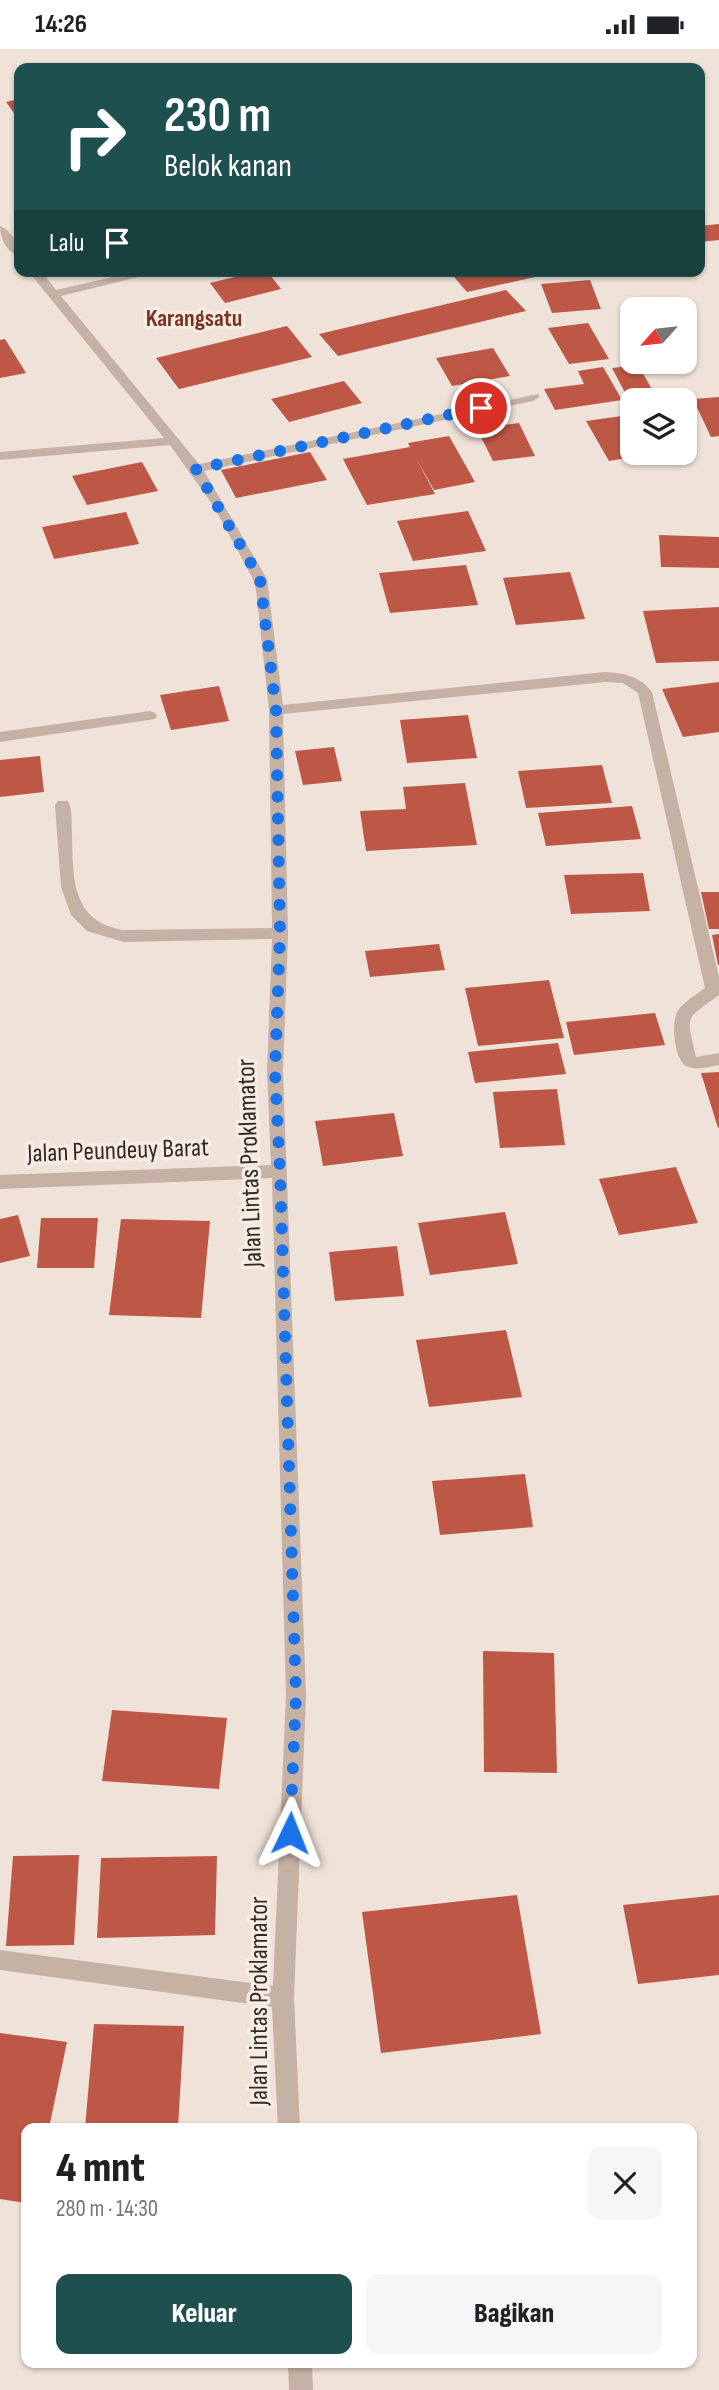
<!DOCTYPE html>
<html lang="id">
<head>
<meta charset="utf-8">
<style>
  body { margin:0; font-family:"Sofia Sans Condensed",sans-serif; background:#f6f6f6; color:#202124; height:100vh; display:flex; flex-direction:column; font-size:26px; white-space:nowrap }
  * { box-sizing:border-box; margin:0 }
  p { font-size:23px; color:#757577 }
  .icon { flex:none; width:38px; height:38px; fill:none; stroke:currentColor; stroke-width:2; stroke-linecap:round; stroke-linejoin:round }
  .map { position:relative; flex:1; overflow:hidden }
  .drawer { position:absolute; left:21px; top:2074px; width:676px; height:245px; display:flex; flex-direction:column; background:#fff; border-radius:14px; box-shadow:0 2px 5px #0004 }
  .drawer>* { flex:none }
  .guide { position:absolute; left:14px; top:14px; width:691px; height:214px; border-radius:14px; box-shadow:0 2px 5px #0004; background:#1e504f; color:#fff; overflow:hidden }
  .needle { width:46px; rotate:243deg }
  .tools { position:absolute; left:620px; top:248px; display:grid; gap:14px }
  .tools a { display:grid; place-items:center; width:77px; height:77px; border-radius:14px; background:#fff; box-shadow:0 2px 5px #0004; font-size:35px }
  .pin { position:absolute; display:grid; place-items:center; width:60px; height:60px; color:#fff; margin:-30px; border:4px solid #fff; border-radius:50%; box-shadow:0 2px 7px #0007 }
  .me { position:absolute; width:77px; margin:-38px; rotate:2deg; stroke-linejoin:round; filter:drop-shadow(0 0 5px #0008) }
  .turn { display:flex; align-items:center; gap:24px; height:147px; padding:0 35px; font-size:32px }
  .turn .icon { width:91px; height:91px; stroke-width:2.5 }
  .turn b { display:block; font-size:49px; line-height:60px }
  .then { display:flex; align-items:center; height:66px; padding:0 35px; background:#0003; gap:14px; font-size:26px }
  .round { display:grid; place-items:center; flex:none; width:74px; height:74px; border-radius:14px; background:#f6f6f6 }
  .summary { display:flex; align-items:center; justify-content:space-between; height:119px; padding:0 35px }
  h1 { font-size:42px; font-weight:800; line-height:52px }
  .button { display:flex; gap:14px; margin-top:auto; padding:14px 35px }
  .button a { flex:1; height:80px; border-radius:14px; background:#1e504f; color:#fff; font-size:28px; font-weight:800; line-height:80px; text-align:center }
  .button a+a { background:#f6f6f6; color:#202124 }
  .status { display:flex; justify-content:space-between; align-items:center; height:49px; padding:0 35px; background:#fff; direction:ltr }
  .status svg { height:19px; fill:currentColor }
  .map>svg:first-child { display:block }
  .building { fill:#be5846 }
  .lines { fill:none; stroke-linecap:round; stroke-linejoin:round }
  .minor { fill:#c6b1a5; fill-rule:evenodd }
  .route { stroke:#1a73e8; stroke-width:12; stroke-dasharray:0 21.6 }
  .labels { text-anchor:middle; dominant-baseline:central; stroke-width:7; stroke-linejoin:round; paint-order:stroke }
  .far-quarter-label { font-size:24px; font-weight:bold; fill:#7b3124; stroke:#f7ece3 }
  .street-label { font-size:26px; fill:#322825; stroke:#f7ece3 }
</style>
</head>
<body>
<div class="status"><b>14:26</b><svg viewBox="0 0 49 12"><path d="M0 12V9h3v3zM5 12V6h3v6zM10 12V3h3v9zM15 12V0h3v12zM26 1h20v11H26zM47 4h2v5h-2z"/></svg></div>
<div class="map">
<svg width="719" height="2341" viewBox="0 0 719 2341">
  <rect width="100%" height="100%" fill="#efe2d8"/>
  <!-- building -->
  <path class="building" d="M19 50V71L6 53Z
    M719 175V191L700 193V177Z
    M259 222H267L281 240 225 254 210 234Z
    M449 222H558V223L467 243Z
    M590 231 601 260 552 264 541 235Z
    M506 241 526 262 338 307 319 285Z
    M588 274 609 310 569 315 548 279Z
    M287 277 312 308 179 340 156 309Z
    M5 290 26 324 0 329V291Z
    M493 299 510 327 452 337 436 309Z
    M638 316 657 349 630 353 612 319Z
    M603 318 622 351 555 361 544 340 584 335 578 322Z
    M344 332 362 354 289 373 271 350Z
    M719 348V387L711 388 693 350Z
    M622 367 632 384V404L644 406 609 412 586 372Z
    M519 374 535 407 493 412 477 380Z
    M449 387 475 433 434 441 416 409 435 445 367 456 343 410 410 398 408 394Z
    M310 403 327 431 236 449 221 421Z
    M142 413 158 442 87 456 72 427Z
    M468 462 486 502 413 512 397 472Z
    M126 463 139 495 54 510 42 478Z
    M659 486 719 488V519L661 518Z
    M466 516 478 556 390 564 379 524Z
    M570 523 585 570 516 576 503 529Z
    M719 558V612L656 614 643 562Z
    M719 633V683L683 688 662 640Z
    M219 637 229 672 171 681 160 646Z
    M468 666 477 709 407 714 400 671Z
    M334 698 342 732 303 736 295 702Z
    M40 707 44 743 0 748V711Z
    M602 716 612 754 526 759 518 722Z
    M465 734 477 796 366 802 360 762 406 760 403 738Z
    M632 757 641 790 546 797 538 764Z
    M643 824 650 862 571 865 564 826Z
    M701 843H719V880H709Z
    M719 885V916H718L712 886Z
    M439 895 445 921 370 928 365 902Z
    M549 931 564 989 478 997 465 939Z
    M655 964 665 996 574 1006 566 973Z
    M558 994 566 1025 475 1034 468 1003Z
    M719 1023V1078L718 1079 701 1024Z
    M557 1040 565 1096 500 1099 493 1043Z
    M394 1064 403 1107 323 1117 315 1072Z
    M676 1118 698 1174 619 1186 599 1130Z
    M505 1163 518 1215 430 1226 418 1174Z
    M18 1166 30 1207 0 1214V1170Z
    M41 1169H98L94 1219H37Z
    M121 1170 210 1172 201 1269 109 1266Z
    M397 1197 404 1247 335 1252 329 1203Z
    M506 1281 522 1348 429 1358 416 1291Z
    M525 1425 533 1478 440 1486 432 1432Z
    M483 1602 554 1604 557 1724 484 1723Z
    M112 1661 227 1669 219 1740 102 1732Z
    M79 1806 74 1896 6 1897 13 1807Z
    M217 1807 215 1886 97 1889 101 1809Z
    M517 1846 541 1985 381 2004 362 1863Z
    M719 1846V1926L638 1935 623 1856Z
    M94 1975 184 1977 178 2079H85Z
    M0 1984 67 1993 49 2079H26V2154L0 2150Z"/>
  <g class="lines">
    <!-- minor -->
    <path class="minor" d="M0 177C12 182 19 195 19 208 7 203 0 190 0 177Z
      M28 222H41L56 241 139 222H163L61 247 199 415 538 345 539 348 533 352 204 422 267 530 283 656 605 623C624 624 640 627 652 643L719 928V946C684 972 686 964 696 1008L719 1004V1016C709 1018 696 1022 686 1017 674 1010 670 971 679 960 685 952 697 945 705 939L638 644 623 634 605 633 283 665 288 884 283 1023 306 1647 294 1949 300 2079H278L272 1958 0 1921V1901L273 1937 286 1647 272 1129 0 1140V1126L271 1116 267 1023 272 890 124 893 87 882 71 866 61 838 55 756 58 752H68C73 762 71 775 72 785 73 829 71 873 124 881L272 879 269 661 256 541 253 530 214 458 170 396 0 411V403L164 389Z
      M150 662 155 664 157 667 155 670 0 693V683Z
      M288 2314H312L313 2341H289Z"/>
  </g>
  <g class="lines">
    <!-- route -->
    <path class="route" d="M290 1784 296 1647 280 1122 275 1023 280 884 276 661 260 530 196 420 481 359"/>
  </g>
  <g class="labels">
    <!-- far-quarter labels -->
    <g class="far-quarter-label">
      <text x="194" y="269">Karangsatu</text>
    </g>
    <!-- street labels -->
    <g class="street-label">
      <text transform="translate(118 1102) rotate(-2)">Jalan Peundeuy Barat</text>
      <text transform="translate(250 1114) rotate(-92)">Jalan Lintas Proklamator</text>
      <text transform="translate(259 1952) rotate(-90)">Jalan Lintas Proklamator</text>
    </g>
  </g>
</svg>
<div class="tools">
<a><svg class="needle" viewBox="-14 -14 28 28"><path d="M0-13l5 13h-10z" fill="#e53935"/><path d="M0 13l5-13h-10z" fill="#757577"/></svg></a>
<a><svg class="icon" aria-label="layers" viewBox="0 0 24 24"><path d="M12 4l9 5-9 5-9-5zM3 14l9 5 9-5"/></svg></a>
</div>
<div class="pin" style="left:481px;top:359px;background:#d93025"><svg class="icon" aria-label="arrive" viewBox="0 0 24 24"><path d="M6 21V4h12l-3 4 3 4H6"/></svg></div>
<svg class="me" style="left:290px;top:1784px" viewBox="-20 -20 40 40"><path d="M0-17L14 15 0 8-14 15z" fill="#1a73e8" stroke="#fff" stroke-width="4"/></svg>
<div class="guide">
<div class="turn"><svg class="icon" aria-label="right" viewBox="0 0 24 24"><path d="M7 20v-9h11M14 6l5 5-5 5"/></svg><div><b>230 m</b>Belok kanan</div></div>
<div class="then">Lalu<svg class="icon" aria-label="arrive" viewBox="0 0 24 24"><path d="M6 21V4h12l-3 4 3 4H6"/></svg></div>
</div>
<section class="drawer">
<div class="summary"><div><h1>4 mnt</h1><p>280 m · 14:30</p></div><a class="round"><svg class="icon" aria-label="close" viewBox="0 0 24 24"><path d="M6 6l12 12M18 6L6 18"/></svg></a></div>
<div class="button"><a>Keluar</a><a>Bagikan</a></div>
</section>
</div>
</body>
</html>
